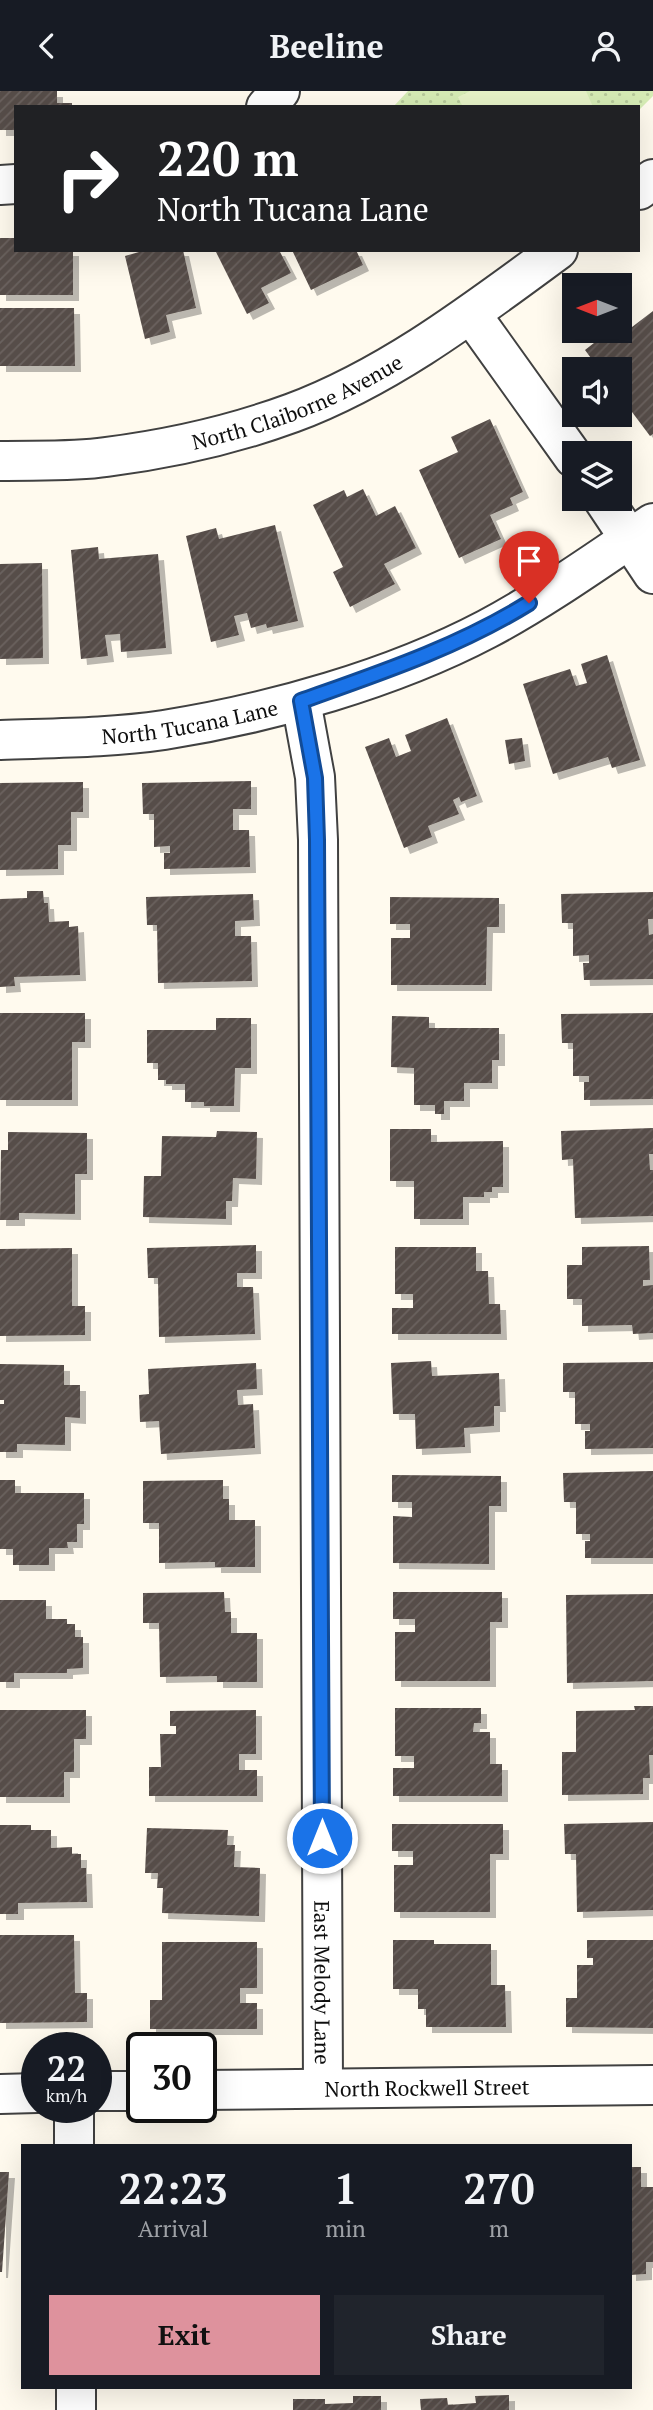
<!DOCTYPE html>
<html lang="en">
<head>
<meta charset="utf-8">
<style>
  body { margin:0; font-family:"PT Serif",serif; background:#20242c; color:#f1f3f6; height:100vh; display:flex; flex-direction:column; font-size:26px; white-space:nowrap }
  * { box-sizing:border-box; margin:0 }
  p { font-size:23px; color:#9ea1a6 }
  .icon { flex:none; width:38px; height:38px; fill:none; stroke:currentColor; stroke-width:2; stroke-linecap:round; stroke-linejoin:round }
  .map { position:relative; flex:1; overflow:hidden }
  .side { position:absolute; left:21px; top:2053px; width:611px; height:245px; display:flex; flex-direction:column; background:#171b24; border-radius:0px; box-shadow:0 7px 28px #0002 }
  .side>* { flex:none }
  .top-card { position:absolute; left:14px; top:14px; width:626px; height:147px; border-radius:0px; box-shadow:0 7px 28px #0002; background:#202124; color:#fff; overflow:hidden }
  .needle { width:46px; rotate:270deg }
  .tools { position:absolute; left:562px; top:182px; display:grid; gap:14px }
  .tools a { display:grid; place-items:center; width:70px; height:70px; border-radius:0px; background:#171b24; box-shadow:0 7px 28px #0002; font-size:35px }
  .speed { position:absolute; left:21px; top:1941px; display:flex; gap:14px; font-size:35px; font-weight:700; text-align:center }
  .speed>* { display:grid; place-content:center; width:91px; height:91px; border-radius:50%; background:#171b24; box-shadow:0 7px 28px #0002; line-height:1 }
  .speed small { font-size:18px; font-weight:400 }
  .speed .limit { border:4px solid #111; border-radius:10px; background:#fff; color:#111 }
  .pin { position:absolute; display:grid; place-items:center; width:60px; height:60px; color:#fff; margin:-72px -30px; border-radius:50% 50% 50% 0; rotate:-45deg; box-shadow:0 0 7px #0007 }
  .pin .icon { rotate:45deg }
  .me { position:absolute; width:77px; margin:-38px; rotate:0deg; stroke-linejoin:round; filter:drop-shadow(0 0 5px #0008) }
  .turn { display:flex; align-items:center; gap:24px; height:147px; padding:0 28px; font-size:32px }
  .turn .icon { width:91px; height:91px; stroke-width:2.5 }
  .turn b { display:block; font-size:49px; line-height:60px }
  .eta { display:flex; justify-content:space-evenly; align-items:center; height:119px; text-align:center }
  .eta b { font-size:42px; font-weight:700; line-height:49px }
  .primary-button { display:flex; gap:14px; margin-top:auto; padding:14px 28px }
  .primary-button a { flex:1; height:80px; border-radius:0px; background:#de929d; color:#111; font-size:28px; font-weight:700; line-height:80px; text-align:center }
  .primary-button a+a { background:#20242c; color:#f1f3f6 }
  header { display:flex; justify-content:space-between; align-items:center; height:91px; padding:0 28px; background:#171b24; font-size:32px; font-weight:700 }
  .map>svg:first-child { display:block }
  .park { fill:url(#park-dots) }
  .pitch { fill:#e7f3c7 }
  .building { fill:url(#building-hatch); filter:url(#shadow) }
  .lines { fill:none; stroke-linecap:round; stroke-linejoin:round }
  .minor-casing { stroke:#414141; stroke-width:42 }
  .minor { stroke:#fff; stroke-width:38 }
  .route-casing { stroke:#114b97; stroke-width:18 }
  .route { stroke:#1a73e8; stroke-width:12 }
  .labels { text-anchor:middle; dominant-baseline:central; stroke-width:7; stroke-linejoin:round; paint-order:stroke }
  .street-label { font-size:21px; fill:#0e0e0e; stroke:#fff }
</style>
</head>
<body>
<header><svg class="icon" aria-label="back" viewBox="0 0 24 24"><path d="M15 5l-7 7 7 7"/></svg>Beeline<svg class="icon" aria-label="person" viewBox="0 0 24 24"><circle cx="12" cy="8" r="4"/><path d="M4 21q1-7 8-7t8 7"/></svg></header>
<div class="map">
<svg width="653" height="2319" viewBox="0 0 653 2319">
  <defs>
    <pattern id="park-dots" width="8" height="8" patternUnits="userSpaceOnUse" patternTransform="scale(1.75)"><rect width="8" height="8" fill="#d6ecb5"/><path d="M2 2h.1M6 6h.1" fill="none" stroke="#b6c99a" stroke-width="1.8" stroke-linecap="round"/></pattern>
    <pattern id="building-hatch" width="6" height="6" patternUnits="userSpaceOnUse" patternTransform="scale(1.75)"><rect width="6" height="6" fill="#574d49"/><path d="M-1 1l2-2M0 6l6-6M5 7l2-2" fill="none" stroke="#6a625f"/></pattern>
    <filter id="shadow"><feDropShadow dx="6" dy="6" stdDeviation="0" flood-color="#0004"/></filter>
  </defs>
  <rect width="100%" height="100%" fill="#fffaee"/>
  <!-- park -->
  <path class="park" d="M408 0H653V5L639 19V16H393Z"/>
  <!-- pitch -->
  <path class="pitch" d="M470 0H586L593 16H463L458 6Z"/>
  <!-- building -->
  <path class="building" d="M0 0H57V12H72V16H16V39H0Z
    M0 147H16V159H73V204H0Z
    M146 159H183L196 217 166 224 170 241 145 248 125 165Z
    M215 159H279L291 182 261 197 269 212 247 223Z
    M292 159H356L363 174 311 199Z
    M0 217H74L75 275H0Z
    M653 220V343L650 345 620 305V278H599L585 259 608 241 615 249Z
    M490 328 523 401 510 407 513 414 490 424 501 448 459 467 419 379 458 361 451 346Z
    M363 398 376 425 395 415 416 457 384 473 395 493 350 516 333 481 343 476 313 414 344 399 347 406Z
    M275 434 298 530 267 537 266 533 251 537 247 522 234 525 239 544 211 551 186 445 216 437 219 448Z
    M98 456 99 468 158 463 166 557 121 561 120 543 105 544 108 565 81 568 71 459Z
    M42 472 43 567 0 568V473Z
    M607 564 640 669 612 677 608 666 553 683 523 593 570 578 576 595 587 592 581 573Z
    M447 627 477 705 461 711 459 706 453 709 459 723 428 735 432 746 404 757 365 656 389 647 396 666 411 660 405 644Z
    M522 647 525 670 509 673 505 649Z
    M251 690V718H233V739H249L250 776 164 778V762H170V755L154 756V723H143L142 692Z
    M83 691V721H71V754H58V778L0 779V692Z
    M27 800H43L44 812H48L49 831 69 830V836L78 835 80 884 14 886 15 895 0 896V808L27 807Z
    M653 801V828H648L649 844 653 843V888L584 889 583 872H589V864L573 865V832H562L561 803Z
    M253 803 254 829 235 830V845H251L252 890 158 892 157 834H147L146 806Z
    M390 806 499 807V836H487L486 894H391V847H410V833H390Z
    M0 922H85V951H72V1009H0Z
    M653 922V1008L584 1009V991H589V985H573V952H562L561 923Z
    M392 925 429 926V937H499V969H492V992H464V1010H444V1023H435V1014H414V977L391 976Z
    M216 927H251V977H235L234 1015H204V1011H185V993H166V989H158V972H147V939H216Z
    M653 1037V1063H649L650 1079H653V1125L575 1127 573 1068 562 1069 561 1040Z
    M390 1038H431V1051L503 1050V1096H492V1101H484V1106H463V1128H414V1090H390Z
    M217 1040 257 1041 256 1088 233 1087 232 1110H226V1128L143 1126 144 1085H161L162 1045 216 1046Z
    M8 1041 87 1042V1083H75V1123L19 1122V1129H0L1 1059H8Z
    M256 1154V1182H237V1196H253L255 1243 159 1246 158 1187H148L147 1157Z
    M649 1155 650 1189H643V1195L653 1194V1242L633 1243 632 1234 582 1235V1208H567V1174H582V1156Z
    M395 1156H476V1180H488L489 1213H500L501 1243H392V1217H413V1203H395Z
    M72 1157V1215H85V1244L0 1245V1158Z
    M431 1270 432 1285 499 1282 500 1315H494V1335L464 1337 465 1356 416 1358 415 1323H393L391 1272Z
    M653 1271V1357L585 1358V1340H590V1333H575V1301H563V1272Z
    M256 1272 257 1298 237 1299 238 1314 253 1313 255 1357 161 1363 159 1330 140 1331 139 1304 149 1303 148 1278Z
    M0 1273 64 1274V1294H80V1327L65 1326V1354L17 1353V1361H0V1313H4V1309H0Z
    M653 1380V1467H585V1450H590V1443H576V1411H564L563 1382Z
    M392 1384 501 1385V1415H489V1473L393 1472V1425L412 1426V1411H392Z
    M0 1389H15V1402H84V1433H77V1451H67L68 1457H49V1474H13V1458H0Z
    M223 1389V1408H229V1429H255V1476H215V1471L159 1472V1432H143V1390Z
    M224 1501 225 1521H231V1542H257V1591H217V1585L160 1586 159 1532H143V1502Z
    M393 1501H502V1531H490V1590H395V1541H415V1528H393Z
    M653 1503V1590L567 1592 566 1504Z
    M0 1509H46V1528H67V1533H75V1546H83V1577L67 1578V1582H14V1591H0Z
    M634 1615H653V1664H649L650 1687H643V1703L562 1704V1661H576V1620L635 1619Z
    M395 1617H481V1632H474L473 1641H490V1673H502V1705H393V1677H414V1665H395Z
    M0 1619H86V1648H74V1681H64V1706H0Z
    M256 1619V1663H239V1679H257V1705H149V1676H161L160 1643H176V1635H170V1620Z
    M653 1731V1819L577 1821 576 1763H565L564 1733Z
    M392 1733H503V1763H490V1821H394V1774H413V1760H392Z
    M0 1734H31V1739H51V1757L72 1756V1763H81V1777H86L87 1811 18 1812V1823H0Z
    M147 1737 228 1739 227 1754H235L234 1776 260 1777 259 1825 162 1822 163 1797H157L158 1782H145Z
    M0 1844H74L75 1902H87V1931L0 1932Z
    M393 1849H434V1853H491V1894H505L506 1936H426V1918H418V1898H393Z
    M587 1849H653V1937L566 1936V1907H577V1874H593V1867H587Z
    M162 1851H257V1897H240V1912H257V1938H150V1909H162Z
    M630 2076H641V2096H653V2171H646V2183L630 2184Z
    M0 2081H9L2 2181H0Z
    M509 2304V2319H421L420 2308 447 2307 448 2314 476 2312 475 2305Z
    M353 2305H381V2319H293V2308H325V2313L353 2312Z"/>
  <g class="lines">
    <defs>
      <g id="minor">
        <path d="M266 16 280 0"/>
        <path d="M0 94 16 93"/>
        <path d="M639 99 653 88"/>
        <path d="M471 223 574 367"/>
        <path id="s1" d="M0 370C35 369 72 371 106 366 169 358 232 344 292 322 389 286 475 220 558 159"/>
        <path d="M603 408 653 483"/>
        <path id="s2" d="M301 610 315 686 318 749 323 1997"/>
        <path id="s3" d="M0 649C55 647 110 647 164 639 271 622 392 588 487 538 542 509 601 467 653 432"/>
        <path id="s4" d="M201 1999 653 1994"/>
        <path d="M96 2000H142"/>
        <path d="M0 2003 37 2002"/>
        <path d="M74 2016V2054"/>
        <path d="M76 2296V2319"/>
      </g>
    </defs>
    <!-- minor casing -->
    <use href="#minor" class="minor-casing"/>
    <!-- minor -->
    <use href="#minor" class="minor"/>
  </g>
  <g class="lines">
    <defs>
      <path id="route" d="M322 1747 317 749 315 687 301 610C380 582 458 556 529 512"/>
    </defs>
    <!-- route casing -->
    <use href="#route" class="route-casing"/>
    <!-- route -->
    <use href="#route" class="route"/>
  </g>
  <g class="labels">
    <!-- street labels -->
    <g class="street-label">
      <text stroke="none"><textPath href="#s1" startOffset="306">North Claiborne Avenue</textPath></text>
      <text stroke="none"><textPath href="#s3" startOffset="191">North Tucana Lane</textPath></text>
      <text stroke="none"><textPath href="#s2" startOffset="1283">East Melody Lane</textPath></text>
      <text stroke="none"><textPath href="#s4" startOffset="226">North Rockwell Street</textPath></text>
    </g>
  </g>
</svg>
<div class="tools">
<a><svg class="needle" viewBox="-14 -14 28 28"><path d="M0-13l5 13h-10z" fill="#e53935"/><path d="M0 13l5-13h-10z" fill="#9ea1a6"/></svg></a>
<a><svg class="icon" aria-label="sound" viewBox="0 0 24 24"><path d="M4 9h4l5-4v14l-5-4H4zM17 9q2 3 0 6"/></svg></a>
<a><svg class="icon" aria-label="layers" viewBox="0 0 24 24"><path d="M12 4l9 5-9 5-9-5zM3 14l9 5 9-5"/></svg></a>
</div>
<div class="speed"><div>22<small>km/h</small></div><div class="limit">30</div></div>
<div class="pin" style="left:529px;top:512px;background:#d93025"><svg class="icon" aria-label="arrive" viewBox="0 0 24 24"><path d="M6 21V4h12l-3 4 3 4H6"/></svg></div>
<svg class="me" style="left:322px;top:1747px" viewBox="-20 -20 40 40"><circle r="17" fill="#1a73e8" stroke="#fff" stroke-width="3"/><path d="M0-11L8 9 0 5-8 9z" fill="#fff"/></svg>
<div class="top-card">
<div class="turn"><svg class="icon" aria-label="right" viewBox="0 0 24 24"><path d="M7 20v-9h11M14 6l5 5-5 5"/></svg><div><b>220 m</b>North Tucana Lane</div></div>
</div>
<section class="side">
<div class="eta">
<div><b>22:23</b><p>Arrival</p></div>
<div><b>1</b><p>min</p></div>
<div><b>270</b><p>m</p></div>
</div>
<div class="primary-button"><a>Exit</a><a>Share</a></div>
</section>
</div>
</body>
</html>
